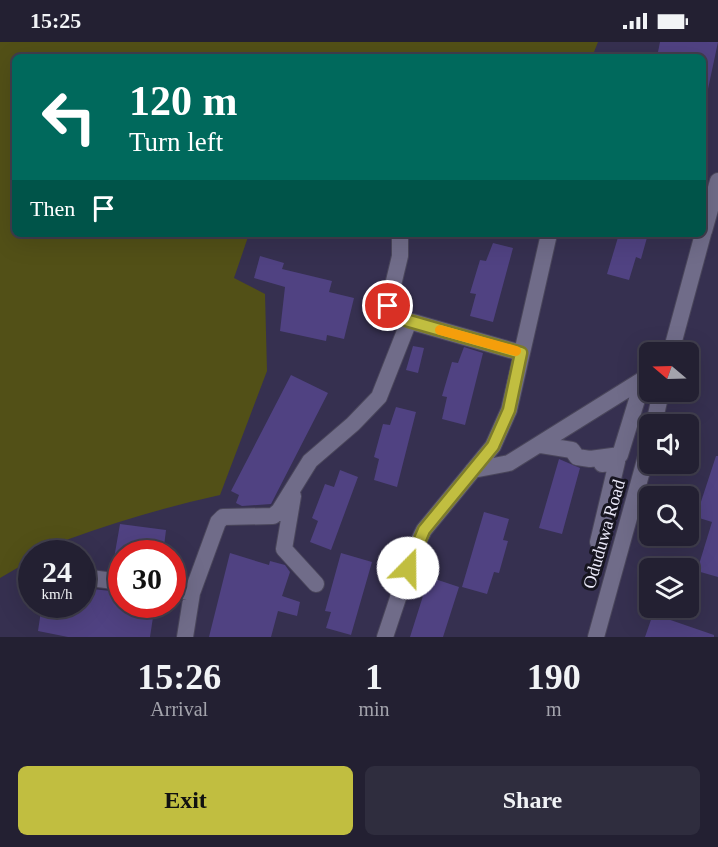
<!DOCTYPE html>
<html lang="en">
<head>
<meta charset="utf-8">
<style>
  body { margin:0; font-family:Georgia,serif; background:#2f2d3e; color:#f1f3f6; height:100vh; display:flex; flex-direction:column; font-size:22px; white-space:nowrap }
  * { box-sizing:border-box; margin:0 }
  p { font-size:20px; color:#a3a3ac }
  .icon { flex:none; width:33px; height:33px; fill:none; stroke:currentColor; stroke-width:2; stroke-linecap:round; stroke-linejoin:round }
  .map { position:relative; height:595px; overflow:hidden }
  .drawer { display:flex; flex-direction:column; background:#232032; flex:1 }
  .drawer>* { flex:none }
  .top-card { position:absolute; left:12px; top:12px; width:694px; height:183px; border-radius:9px; box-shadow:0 6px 24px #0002,0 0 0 2px #403e4d; background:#00695c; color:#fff; overflow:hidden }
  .needle { width:39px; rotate:289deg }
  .controls { position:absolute; left:639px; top:300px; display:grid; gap:12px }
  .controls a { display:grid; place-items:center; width:60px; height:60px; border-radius:9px; background:#232032; box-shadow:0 6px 24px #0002,0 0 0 2px #403e4d; font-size:30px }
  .speed { position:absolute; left:18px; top:498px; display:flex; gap:12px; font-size:30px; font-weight:700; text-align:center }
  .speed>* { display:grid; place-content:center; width:78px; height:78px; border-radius:50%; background:#232032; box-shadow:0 6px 24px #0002,0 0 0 2px #403e4d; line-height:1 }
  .speed small { font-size:15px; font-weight:400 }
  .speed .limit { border:9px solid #d22; background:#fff; color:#111 }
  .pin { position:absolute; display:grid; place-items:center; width:51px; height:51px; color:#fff; margin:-26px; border:3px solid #fff; border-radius:50%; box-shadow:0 2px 6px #0007 }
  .me { position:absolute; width:66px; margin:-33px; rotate:22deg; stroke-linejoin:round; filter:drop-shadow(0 0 4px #0008) }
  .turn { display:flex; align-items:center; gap:21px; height:126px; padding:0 18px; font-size:27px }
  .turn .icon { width:78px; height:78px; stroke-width:2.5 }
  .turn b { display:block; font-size:42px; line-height:51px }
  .then { display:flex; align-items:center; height:57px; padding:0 18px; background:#0003; gap:12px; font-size:22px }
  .eta { display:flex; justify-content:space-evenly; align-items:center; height:102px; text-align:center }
  .eta b { font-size:36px; font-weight:700; line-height:42px }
  .button { display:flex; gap:12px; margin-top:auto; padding:12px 18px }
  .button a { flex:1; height:69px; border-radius:9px; background:#c1be40; color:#111; font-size:24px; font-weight:700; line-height:69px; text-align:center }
  .button a+a { background:#2f2d3e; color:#f1f3f6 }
  .status { display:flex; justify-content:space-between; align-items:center; height:42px; padding:0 30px; background:#232032; direction:ltr }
  .status svg { height:16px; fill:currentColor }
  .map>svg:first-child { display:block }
  .built { fill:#363050; fill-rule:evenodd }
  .green { fill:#525017 }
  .building { fill:#504282 }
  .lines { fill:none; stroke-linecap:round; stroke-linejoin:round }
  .minor-casing { stroke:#4a465b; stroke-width:18 }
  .minor { stroke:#706c89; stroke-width:16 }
  .route-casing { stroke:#7d7c2a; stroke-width:15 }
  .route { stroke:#c1be40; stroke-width:10 }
  .slow { stroke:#f59e0b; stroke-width:10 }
  .labels { text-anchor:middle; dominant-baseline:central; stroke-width:6; stroke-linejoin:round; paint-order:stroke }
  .street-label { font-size:18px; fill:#eceafa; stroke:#171520 }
</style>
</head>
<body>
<div class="status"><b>15:25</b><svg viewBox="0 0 49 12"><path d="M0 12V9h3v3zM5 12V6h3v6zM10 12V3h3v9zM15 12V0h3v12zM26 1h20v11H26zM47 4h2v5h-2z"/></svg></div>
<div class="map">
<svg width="718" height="595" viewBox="0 0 718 595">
  <rect width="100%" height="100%" fill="#2f2a43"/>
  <!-- built -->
  <path class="built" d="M0 0H718V595H0ZM15 15H704V192H15ZM650 310H688V350H650ZM650 382H688V422H650ZM650 454H688V494H650ZM32 512H82V562H32ZM122 512H172V562H122ZM650 526H688V566H650Z"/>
  <!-- green -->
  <path class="green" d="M0 0H598L592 15H15V192H249L234 236 265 252 267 329 220 453C170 464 118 479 69 497 55 502 47 512 32 512L31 518 0 536Z"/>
  <!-- building -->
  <path class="building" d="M660 0H718L708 47 704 46V15H657Z
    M619 192H648L641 217 636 215 629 238 607 232Z
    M493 201 513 206 493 280 470 274 476 252 470 251 480 218 486 219Z
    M260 214 284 221 282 227 332 239 329 250 354 256 344 297 327 293 326 299 280 289 285 245 254 236Z
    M413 304 424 306 418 331 406 328Z
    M464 305 483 311 465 383 442 377 447 355 442 354 452 320 458 321Z
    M291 333 328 351 271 462 242 464 236 461 239 453 231 449Z
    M396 365 416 370 397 445 374 438 379 417 374 415 383 382 390 383Z
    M716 414H718V535L697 529 712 480 696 475Z
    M559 417 580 426 562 492 539 486Z
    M340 428 358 435 331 508 310 500 318 479 312 476 325 442 334 445Z
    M484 470 509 477 503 498 508 499 499 531 494 530 487 552 462 545Z
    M120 482 166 488 163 512H122V529L112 528Z
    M230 511 269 523 270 519 285 523 290 530 282 554 300 560 297 574 278 569 271 595H209Z
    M341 511 372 520 351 593 326 586 331 570 325 569Z
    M429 535 459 545 443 595H410Z
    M82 546 121 550 120 562H155L150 595H68L38 589 42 562H82Z
    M653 572 714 593V595H645Z"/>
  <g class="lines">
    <defs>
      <path id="minor" d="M704 189 718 139
        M400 192V214L388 264 389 269 409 279 521 311
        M671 310 703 192
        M654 382 661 350
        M541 403 572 408 577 415 590 417 620 413 643 338
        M473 428 509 421 650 333
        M293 454 284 507 316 542
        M598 500 617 420 602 422
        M82 535 122 540
        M172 547 192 551 185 595
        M192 551 218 480 223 475 273 474 279 469 310 419 353 382 379 355 409 279
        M385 595 414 508 424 488 493 404 509 368 549 192
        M596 595 650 400"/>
    </defs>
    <!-- minor casing -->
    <use href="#minor" class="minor-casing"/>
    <!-- minor -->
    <use href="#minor" class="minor"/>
  </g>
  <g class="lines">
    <defs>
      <path id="route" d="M388 264 393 273 409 279 521 311 509 368 493 404 424 488 408 526"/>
    </defs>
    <!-- route casing -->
    <use href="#route" class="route-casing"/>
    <!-- route -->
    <use href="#route" class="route"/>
    <!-- slow -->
    <path class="slow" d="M440 288 516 309"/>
  </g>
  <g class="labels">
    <!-- street labels -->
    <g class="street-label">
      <text transform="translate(604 492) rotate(-74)">Oduduwa Road</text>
    </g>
  </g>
</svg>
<div class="controls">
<a><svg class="needle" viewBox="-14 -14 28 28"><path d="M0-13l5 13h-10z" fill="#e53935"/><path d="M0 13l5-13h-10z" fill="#a3a3ac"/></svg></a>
<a><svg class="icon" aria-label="sound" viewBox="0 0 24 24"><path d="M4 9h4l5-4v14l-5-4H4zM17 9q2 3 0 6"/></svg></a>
<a><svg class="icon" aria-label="search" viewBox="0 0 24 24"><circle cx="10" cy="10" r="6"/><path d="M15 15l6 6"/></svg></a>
<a><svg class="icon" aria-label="layers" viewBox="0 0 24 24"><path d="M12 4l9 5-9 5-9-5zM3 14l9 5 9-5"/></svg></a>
</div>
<div class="speed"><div>24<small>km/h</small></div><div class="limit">30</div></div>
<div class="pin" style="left:388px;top:264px;background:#d93025"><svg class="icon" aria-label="arrive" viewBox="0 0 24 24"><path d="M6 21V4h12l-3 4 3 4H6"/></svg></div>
<svg class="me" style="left:408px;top:526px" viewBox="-20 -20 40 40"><circle r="19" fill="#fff"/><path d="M0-13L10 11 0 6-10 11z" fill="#c1be40"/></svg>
<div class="top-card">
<div class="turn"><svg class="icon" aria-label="left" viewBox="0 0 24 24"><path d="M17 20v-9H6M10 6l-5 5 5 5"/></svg><div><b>120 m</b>Turn left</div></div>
<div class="then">Then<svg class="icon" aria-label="arrive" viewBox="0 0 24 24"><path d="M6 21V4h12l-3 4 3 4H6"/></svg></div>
</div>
</div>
<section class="drawer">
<div class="eta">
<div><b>15:26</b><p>Arrival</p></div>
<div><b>1</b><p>min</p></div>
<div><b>190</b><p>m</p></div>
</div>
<div class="button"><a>Exit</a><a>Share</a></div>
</section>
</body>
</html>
